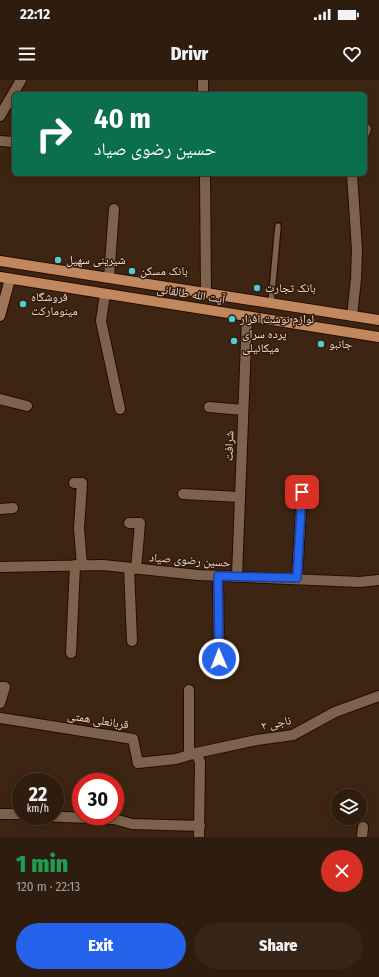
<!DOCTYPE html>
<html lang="en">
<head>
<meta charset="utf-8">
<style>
  body { margin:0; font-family:"Fira Sans Condensed","Noto Naskh Arabic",sans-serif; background:#362517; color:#f1f3f6; height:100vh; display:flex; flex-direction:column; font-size:15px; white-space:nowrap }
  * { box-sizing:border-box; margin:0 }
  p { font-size:13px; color:#a7a19e }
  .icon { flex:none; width:22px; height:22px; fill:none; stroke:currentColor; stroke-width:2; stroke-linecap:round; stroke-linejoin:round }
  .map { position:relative; height:757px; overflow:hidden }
  .sheet { display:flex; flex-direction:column; background:#2e1c0e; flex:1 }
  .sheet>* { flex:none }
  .top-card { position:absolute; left:12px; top:12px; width:355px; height:84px; border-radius:6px; box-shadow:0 2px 10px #0003,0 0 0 1px #493a2e; background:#0b6e4f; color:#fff; overflow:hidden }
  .tools { position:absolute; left:331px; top:709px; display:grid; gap:8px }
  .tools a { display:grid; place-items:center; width:36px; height:36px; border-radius:50%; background:#2e1c0e; box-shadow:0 2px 10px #0003,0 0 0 1px #493a2e; font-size:20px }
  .speed { position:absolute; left:12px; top:693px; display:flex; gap:8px; font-size:20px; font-weight:700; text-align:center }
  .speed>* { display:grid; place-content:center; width:52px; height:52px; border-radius:50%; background:#2e1c0e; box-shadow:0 2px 10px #0003,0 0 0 1px #493a2e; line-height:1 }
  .speed small { font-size:10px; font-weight:400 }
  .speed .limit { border:6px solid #d22; background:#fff; color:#111 }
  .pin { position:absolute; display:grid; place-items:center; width:34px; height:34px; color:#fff; margin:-17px; border-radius:8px; box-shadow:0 2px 6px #0006 }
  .me { position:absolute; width:44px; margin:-22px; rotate:359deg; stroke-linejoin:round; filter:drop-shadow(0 0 3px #0008) }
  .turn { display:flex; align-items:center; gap:14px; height:84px; padding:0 16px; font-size:18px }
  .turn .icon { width:52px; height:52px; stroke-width:2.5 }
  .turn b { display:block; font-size:28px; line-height:34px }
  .round { display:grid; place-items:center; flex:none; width:42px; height:42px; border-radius:21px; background:#362517 }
  .overview { display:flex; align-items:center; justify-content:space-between; height:68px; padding:0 16px }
  h1 { font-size:24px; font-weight:800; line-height:30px; color:#1e9e55 }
  .cta { display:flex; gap:8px; margin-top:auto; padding:8px 16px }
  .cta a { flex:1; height:46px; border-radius:24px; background:#2563eb; color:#fff; font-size:16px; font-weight:800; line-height:46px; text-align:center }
  .cta a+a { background:#362517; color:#f1f3f6 }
  .status { display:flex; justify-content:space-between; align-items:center; height:28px; padding:0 20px; background:#2e1c0e; direction:ltr }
  .status svg { height:11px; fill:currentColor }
  header { display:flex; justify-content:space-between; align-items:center; height:52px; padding:0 16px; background:#2e1c0e; font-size:18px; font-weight:800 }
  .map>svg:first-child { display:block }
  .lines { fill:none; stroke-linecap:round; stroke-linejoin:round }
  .lane-casing { stroke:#240d00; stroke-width:8 }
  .street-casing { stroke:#240d00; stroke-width:12 }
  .secondary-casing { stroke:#240d00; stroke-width:12 }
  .primary-casing { stroke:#240d00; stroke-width:12 }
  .lane { stroke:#7f624e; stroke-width:5.5 }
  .street { stroke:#7f624e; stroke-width:10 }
  .secondary { stroke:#a07557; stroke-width:10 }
  .primary { stroke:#c1885f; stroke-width:10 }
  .route-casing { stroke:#184099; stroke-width:10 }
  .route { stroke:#2563eb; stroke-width:7 }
  .poi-dot { fill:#51ccd2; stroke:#341b09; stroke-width:1.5 }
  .labels { text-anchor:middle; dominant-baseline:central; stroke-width:3; stroke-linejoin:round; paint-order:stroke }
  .poi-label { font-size:12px; fill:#ecdacf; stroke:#341b09; text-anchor:start }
  .street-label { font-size:12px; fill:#ecdacf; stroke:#341b09 }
</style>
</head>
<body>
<div class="status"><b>22:12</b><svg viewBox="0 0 49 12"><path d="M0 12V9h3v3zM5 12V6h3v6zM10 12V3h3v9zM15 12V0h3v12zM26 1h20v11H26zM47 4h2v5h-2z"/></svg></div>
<header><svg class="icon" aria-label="menu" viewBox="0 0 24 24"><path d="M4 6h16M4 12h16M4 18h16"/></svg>Drivr<svg class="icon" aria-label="heart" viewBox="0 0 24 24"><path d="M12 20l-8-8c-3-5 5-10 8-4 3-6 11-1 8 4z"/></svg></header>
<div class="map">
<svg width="379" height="757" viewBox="0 0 379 757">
  <rect width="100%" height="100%" fill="#3e2513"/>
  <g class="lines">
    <defs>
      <path id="lane" d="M271 223 278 146"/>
      <path id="street" d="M203 0V14
        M0 36 21 0
        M365 52 366 49
        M0 61 14 62
        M205 94 206 213
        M352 94 357 170 356 199 352 236
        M109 198 114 129
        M105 214 101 241 120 329
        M0 319 27 326
        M209 327 243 330
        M74 403H82L79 448 82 485
        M183 414 240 417
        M0 429 13 428
        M129 443H140L136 489
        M0 487 103 485 198 495 360 502 379 500
        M129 488 132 561
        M218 496 219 579
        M237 496 247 236
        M297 498 302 412
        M71 573 75 485
        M0 607H5L0 623
        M189 610V675
        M0 638 133 659 138 683 176 679 196 673 257 660 293 655 335 632 379 616
        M196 673 200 682 199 757
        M0 734H21
        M39 736 114 739 132 744 200 746
        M362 757 363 747"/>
      <path id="secondary" d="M0 236 10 199"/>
      <path id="primary" d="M0 181 379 240
        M0 197 379 257"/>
    </defs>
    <!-- lane casing -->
    <use href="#lane" class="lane-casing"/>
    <!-- street casing -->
    <use href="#street" class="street-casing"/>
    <!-- secondary casing -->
    <use href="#secondary" class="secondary-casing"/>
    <!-- primary casing -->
    <use href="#primary" class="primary-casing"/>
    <!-- lane -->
    <use href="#lane" class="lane"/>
    <!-- street -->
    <use href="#street" class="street"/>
    <!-- secondary -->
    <use href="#secondary" class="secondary"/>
    <!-- primary -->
    <use href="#primary" class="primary"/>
  </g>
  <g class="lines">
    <defs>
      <path id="route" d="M219 579 218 496 297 498 302 412"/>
    </defs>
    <!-- route casing -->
    <use href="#route" class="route-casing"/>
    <!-- route -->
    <use href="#route" class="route"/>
  </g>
  <!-- markers -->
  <g class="poi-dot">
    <circle cx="58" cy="180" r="4"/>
    <circle cx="132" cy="191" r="4"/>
    <circle cx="257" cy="208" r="4"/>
    <circle cx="23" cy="224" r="4"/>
    <circle cx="232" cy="239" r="4"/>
    <circle cx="234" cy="261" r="4"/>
    <circle cx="321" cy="264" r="4"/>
  </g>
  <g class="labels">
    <!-- poi labels -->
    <g class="poi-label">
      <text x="66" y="180">شیرینی سهیل</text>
      <text x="140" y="191">بانک مسکن</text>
      <text x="265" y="208">بانک تجارت</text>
      <text x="31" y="217">فروشگاه<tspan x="31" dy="14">مینومارکت</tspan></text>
      <text x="240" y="239">لوازم نوشت افزار</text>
      <text x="242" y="254">پرده سرای<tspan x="242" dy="14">میکائیلی</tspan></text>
      <text x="329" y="264">جانبو</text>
    </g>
    <!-- street labels -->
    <g class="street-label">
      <text transform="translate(191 214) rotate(9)">آیت الله طالقانی</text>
      <text transform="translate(229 366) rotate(-88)">شرافت</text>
      <text transform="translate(190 480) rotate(4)">حسین رضوی صیاد</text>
      <text transform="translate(98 640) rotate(9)">قربانعلی همتی</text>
      <text transform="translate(276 643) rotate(-12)">ناجی ۲</text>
    </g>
  </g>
</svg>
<div class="tools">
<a><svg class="icon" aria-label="layers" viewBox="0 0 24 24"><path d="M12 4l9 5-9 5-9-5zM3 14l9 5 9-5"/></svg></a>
</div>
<div class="speed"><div>22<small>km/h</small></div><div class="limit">30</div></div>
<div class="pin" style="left:302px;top:412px;background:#d93025"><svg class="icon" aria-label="arrive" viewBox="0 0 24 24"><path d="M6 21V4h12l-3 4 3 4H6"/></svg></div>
<svg class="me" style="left:219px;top:579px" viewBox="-20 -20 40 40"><circle r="17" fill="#2563eb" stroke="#fff" stroke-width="3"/><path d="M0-11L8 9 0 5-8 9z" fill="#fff"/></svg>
<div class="top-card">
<div class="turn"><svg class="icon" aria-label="right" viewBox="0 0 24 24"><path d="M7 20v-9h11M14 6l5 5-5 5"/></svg><div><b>40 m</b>حسین رضوی صیاد</div></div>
</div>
</div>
<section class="sheet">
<div class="overview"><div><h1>1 min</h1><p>120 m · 22:13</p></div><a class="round" style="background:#d93025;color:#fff"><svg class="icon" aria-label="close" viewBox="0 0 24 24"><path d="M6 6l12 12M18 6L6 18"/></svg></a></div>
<div class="cta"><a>Exit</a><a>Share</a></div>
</section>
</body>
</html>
